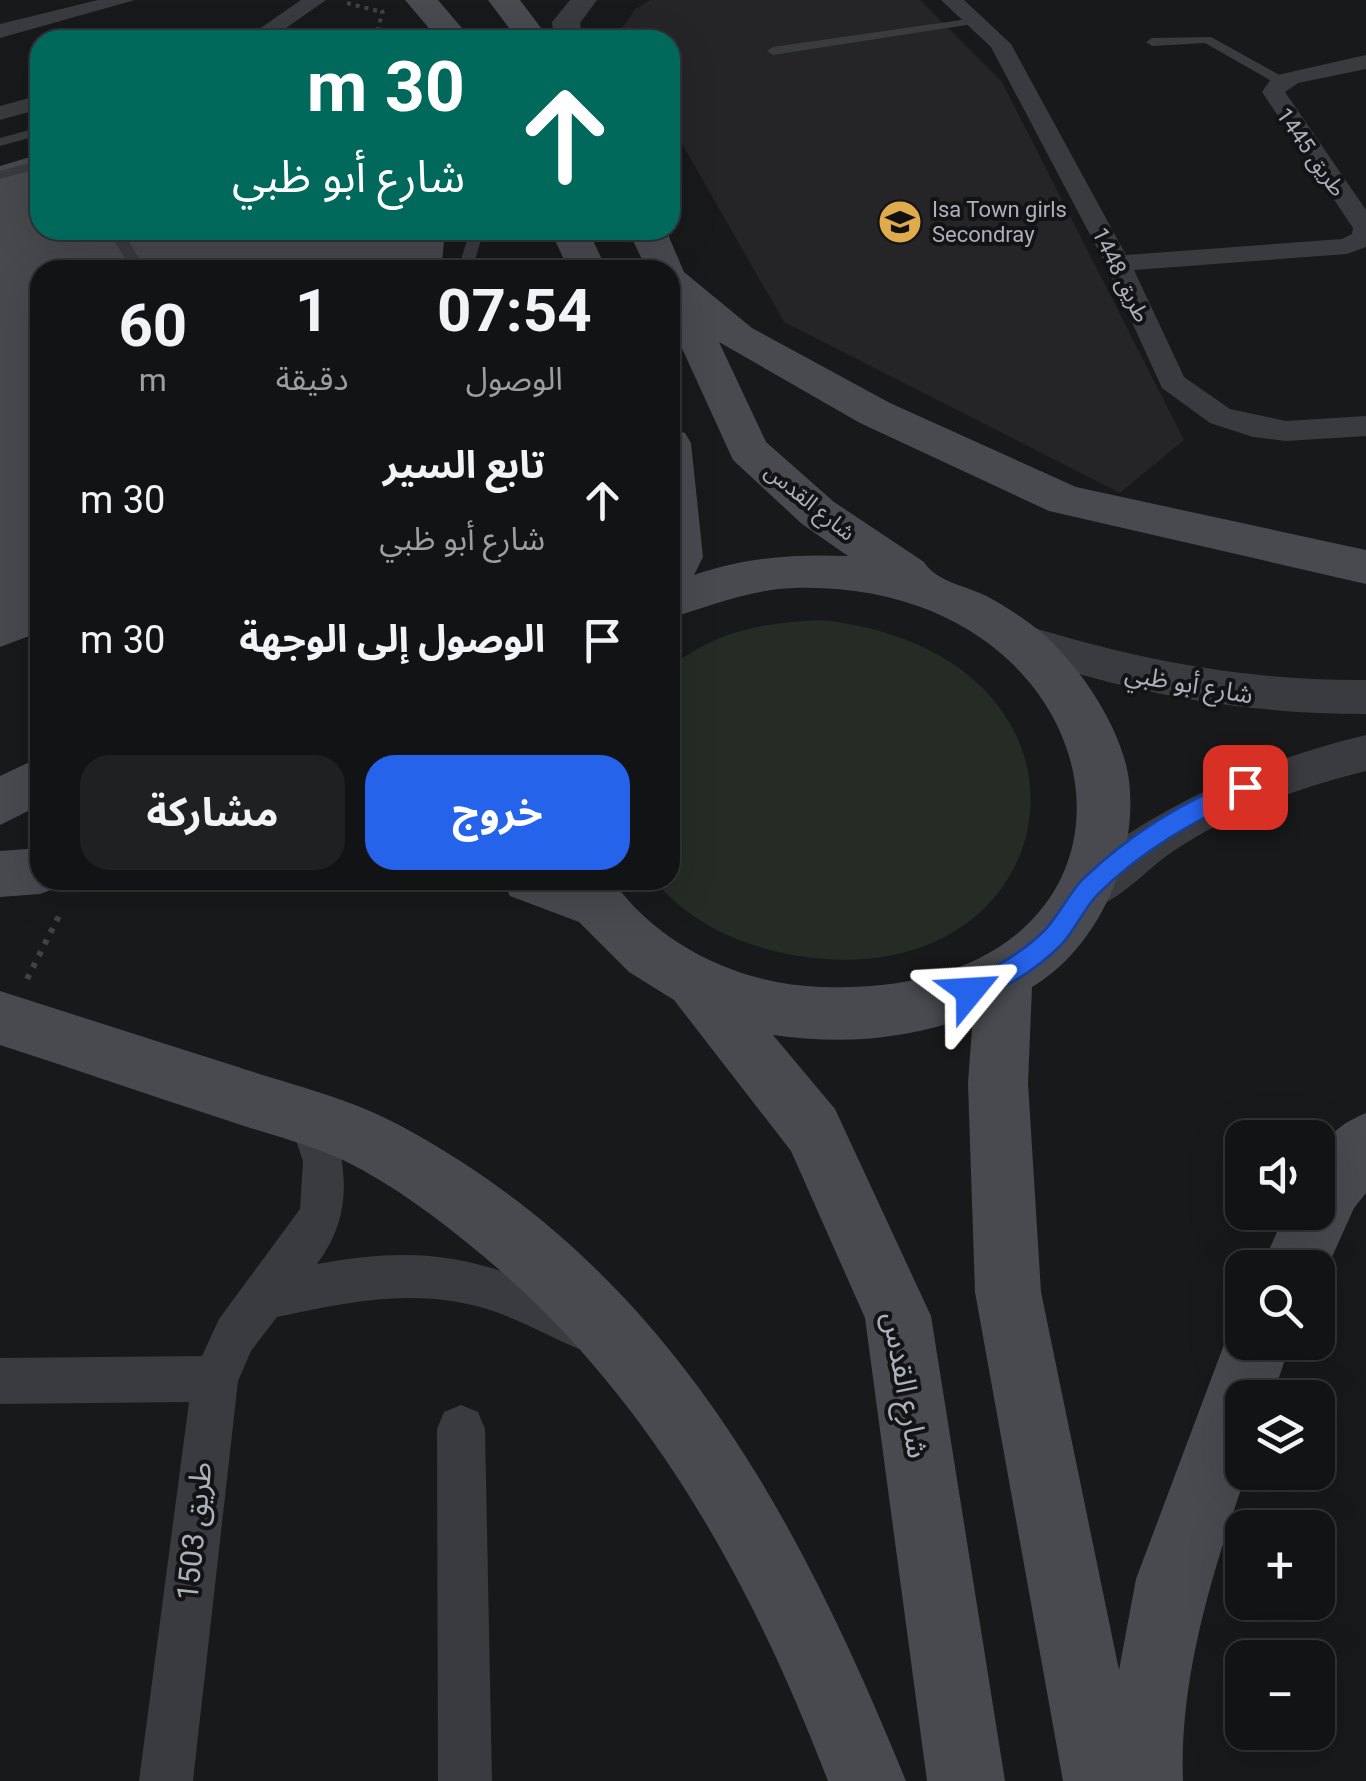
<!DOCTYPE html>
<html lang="ar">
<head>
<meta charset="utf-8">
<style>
  body { margin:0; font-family:Roboto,"Noto Sans Arabic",sans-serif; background:#1f2022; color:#f1f3f6; direction:rtl; height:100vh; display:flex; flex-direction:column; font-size:38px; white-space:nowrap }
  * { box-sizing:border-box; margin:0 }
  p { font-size:32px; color:#9c9ea0 }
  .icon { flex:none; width:55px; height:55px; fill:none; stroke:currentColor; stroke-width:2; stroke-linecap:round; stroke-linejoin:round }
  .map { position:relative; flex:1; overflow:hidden; direction:ltr }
  .panel { position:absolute; left:30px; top:260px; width:650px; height:630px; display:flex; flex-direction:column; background:#121314; border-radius:30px; box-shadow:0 10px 40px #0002,0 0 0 2px #313234; direction:rtl }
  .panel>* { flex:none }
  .banner { position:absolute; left:30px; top:30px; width:650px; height:210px; border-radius:30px; box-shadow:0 10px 40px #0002,0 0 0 2px #313234; direction:rtl; background:#00695c; color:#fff; overflow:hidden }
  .controls { position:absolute; left:1225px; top:1120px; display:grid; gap:20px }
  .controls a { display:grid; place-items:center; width:110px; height:110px; border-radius:20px; background:#121314; box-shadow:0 10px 40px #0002,0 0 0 2px #313234; font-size:50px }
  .pin { position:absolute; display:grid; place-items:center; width:85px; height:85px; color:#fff; margin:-42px; border-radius:20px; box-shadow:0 5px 15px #0006 }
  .me { position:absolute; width:110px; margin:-55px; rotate:63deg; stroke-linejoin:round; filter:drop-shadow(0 0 8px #0008) }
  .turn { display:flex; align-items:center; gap:35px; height:210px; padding:0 50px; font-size:45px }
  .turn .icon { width:130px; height:130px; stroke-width:2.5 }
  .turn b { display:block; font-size:70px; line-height:85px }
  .eta { display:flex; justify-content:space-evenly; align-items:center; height:170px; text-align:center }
  .eta b { font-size:60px; font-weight:700; line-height:70px }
  .primary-button { display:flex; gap:20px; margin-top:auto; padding:20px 50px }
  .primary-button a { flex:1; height:115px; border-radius:30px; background:#2563eb; color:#fff; font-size:40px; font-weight:700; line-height:115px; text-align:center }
  .primary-button a+a { background:#1f2022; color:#f1f3f6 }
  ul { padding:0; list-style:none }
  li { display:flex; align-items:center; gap:30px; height:140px; padding:0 50px }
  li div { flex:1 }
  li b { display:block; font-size:38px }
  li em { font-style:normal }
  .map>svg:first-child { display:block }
  .built { fill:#252527 }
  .green { fill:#252c26 }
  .building { fill:#48494d }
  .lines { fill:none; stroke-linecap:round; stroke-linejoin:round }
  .path-far1 { stroke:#404246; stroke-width:4; stroke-dasharray:4 5; stroke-linecap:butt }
  .path { stroke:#404246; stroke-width:6; stroke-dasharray:5 8; stroke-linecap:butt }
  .service { fill:#3a3b3f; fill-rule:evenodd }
  .minor { fill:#3a3b3f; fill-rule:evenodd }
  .tertiary { fill:#3a3b3f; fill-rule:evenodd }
  .secondary { fill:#484a4f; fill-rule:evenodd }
  .route { fill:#2563eb; stroke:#184099; stroke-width:2.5 }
  .labels { text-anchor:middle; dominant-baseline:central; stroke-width:8; stroke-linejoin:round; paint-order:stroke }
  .far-street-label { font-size:22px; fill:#acb0b9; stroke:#131315 }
  .far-poi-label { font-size:22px; fill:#acb0b9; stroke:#131315; text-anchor:start }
  .street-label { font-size:25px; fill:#acb0b9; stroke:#131315 }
  .near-street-label { font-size:30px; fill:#acb0b9; stroke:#131315 }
</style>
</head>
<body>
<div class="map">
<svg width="1366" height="1781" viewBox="0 0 1366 1781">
  <rect width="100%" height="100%" fill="#18191a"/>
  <!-- built -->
  <path class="built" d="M650 0H920L1002 82 1184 440 1120 493 784 322 670 123V40H623L619 33 635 9Z"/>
  <!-- green -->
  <path class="green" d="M822 620C1132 655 1073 999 799 956 744 947 690 924 654 880H670V668C714 631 766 622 822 620Z"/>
  <!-- building -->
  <path class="building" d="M40 154V230H445L442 262 440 270H40V632L0 647V166Z"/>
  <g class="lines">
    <!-- path-far1 -->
    <path class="path-far1" d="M347 3 382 12
      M376 40 382 12 387 10"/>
    <!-- path -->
    <path class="path" d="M27 979 62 910"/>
    <!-- service -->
    <path class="service" d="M975 18 981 21 979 23 773 55 767 51 773 47Z
      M1211 37 1285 78 1287 81 1277 84 1205 43 1152 46 1146 42 1152 38Z
      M40 127V135L0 146V138Z
      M40 160V168L0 179V171Z
      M108 230H122L146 270H132Z
      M470 230H484L472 270H458Z"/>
    <!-- minor -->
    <path class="minor" d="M98 0H135L0 38V24Z
      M301 0H326L269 40H243Z
      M941 0H964L1011 44 1126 255 1342 239 1352 234 1353 228 1262 92 1273 76 1366 55V69L1298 83 1285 92 1366 210V247L1347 254 1134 270 1184 377 1230 409 1286 421 1366 416V436L1286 441 1253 437 1210 423 1162 388 1105 263 991 47Z
      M40 95V109L0 120V106Z
      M310 1100 325 1106C348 1160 355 1214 317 1264 436 1242 490 1261 597 1311L604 1327 597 1343 581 1350C553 1338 526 1323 496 1312 422 1286 351 1301 277 1317L251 1351 238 1381 193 1781H139L189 1402 0 1404V1358L202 1356 219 1319 300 1209 303 1161 289 1120 295 1106Z
      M461 1405 478 1412 485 1429 492 1781H438L437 1429 444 1412Z"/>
    <!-- tertiary -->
    <path class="tertiary" d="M570 0H597L580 23 582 40H554L552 22Z
      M1018 623C1134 659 1244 681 1366 680V714C1239 714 1123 692 1003 650L997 639 1003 628Z
      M1366 735V771C1297 788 1235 811 1175 850 1150 866 1127 894 1100 905 1089 910 1083 907 1071 903L1064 889 1071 875C1161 804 1255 762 1366 735Z"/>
    <!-- secondary -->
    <path class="secondary" d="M405 0H438L472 40H439Z
      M488 0H520L550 40H518Z
      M550 230H588L607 270H569Z
      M628 230H666L684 272 752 328 890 403 1076 487 1366 550V584L1049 511 860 423 719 342 766 442 834 502 924 562C937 583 969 586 990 598 1007 607 1026 620 1041 632 1079 665 1119 724 1128 774 1141 851 1100 947 1032 987L1028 1083 1041 1292 1119 1670 1136 1579 1234 1318 1242 1315V1342H1291L1272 1398H1242V1472H1247C1213 1570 1179 1677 1183 1781H1063L975 1292 968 1083 973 1015C907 1040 842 1045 773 1035L835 1109 931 1316 1005 1781H927L865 1318 791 1151 674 1000 629 972 579 922 510 896 502 880H612C660 947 740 984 821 987 1196 1000 1134 579 795 588 751 589 711 606 670 618V429L685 433 691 443 703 557 694 575C745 557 794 554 848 556L802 524 733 460 670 322V270H647Z
      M40 757V805L0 825V776Z
      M40 848V880H63L59 887 40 894 0 897V851Z
      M0 991C79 1016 158 1042 238 1067 292 1085 350 1098 401 1126 668 1270 796 1512 906 1781H828C751 1581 649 1394 482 1255 440 1220 394 1185 345 1161 306 1143 263 1133 223 1119 149 1095 74 1069 0 1045Z
      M1366 1113V1193L1354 1208 1318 1288V1268H1261L1286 1212H1318C1318 1163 1312 1135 1366 1113Z"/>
  </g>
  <!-- route -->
  <path class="route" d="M1245 778 1256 787 1252 793C1197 820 1141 850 1097 895 1083 910 1075 930 1061 945 1035 971 1004 989 970 1002L961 999V983C992 970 1021 954 1045 930 1059 915 1068 895 1082 880 1126 837 1186 798 1245 778Z"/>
  <!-- icons -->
  <defs>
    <symbol id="school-disc" viewBox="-11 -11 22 22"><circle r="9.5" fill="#dfab4c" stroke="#131315"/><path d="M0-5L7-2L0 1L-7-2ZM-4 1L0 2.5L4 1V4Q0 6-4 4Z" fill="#111"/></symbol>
  </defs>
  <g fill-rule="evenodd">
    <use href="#school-disc" x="875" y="197" width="50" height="50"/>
  </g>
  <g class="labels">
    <!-- far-street labels -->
    <g class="far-street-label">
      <text transform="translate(1311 152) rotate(55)">طريق 1445</text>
      <text transform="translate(1121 275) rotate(64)">طريق 1448</text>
      <text transform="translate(810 502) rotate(39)">شارع القدس</text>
    </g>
    <!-- far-poi labels -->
    <g class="far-poi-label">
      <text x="932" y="209">Isa Town girls<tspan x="932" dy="25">Secondray</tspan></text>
    </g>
    <!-- street labels -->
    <g class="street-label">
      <text transform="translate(1189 684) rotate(10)">شارع أبو ظبي</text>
    </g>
    <!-- near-street labels -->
    <g class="near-street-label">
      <text transform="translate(906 1385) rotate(80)">شارع القدس</text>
      <text transform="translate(194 1531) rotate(-84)">طريق 1503</text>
    </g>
  </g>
</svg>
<div class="controls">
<a><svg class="icon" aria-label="sound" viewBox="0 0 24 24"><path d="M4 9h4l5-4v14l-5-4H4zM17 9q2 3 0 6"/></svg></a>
<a><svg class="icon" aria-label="search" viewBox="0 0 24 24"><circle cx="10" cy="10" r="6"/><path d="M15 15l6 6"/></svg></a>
<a><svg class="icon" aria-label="layers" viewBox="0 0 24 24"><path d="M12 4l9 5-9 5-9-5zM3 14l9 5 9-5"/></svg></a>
<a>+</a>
<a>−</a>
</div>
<div class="pin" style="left:1245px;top:787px;background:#d93025"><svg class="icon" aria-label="arrive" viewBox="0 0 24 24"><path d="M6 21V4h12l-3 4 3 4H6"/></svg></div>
<svg class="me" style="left:970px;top:991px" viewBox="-20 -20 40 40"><path d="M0-17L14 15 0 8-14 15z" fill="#2563eb" stroke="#fff" stroke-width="4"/></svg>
<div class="banner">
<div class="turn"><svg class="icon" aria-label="ahead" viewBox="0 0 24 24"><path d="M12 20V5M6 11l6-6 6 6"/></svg><div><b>30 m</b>شارع أبو ظبي</div></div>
</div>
<section class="panel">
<div class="eta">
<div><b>07:54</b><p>الوصول</p></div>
<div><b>1</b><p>دقيقة</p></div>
<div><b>60</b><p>m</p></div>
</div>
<ul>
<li><svg class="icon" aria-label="ahead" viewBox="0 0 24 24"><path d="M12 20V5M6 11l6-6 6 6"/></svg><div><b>تابع السير</b><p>شارع أبو ظبي</p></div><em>30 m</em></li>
<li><svg class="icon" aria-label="arrive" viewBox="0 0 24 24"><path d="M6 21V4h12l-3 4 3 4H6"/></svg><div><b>الوصول إلى الوجهة</b></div><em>30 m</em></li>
</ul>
<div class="primary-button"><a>خروج</a><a>مشاركة</a></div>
</section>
</div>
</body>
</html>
